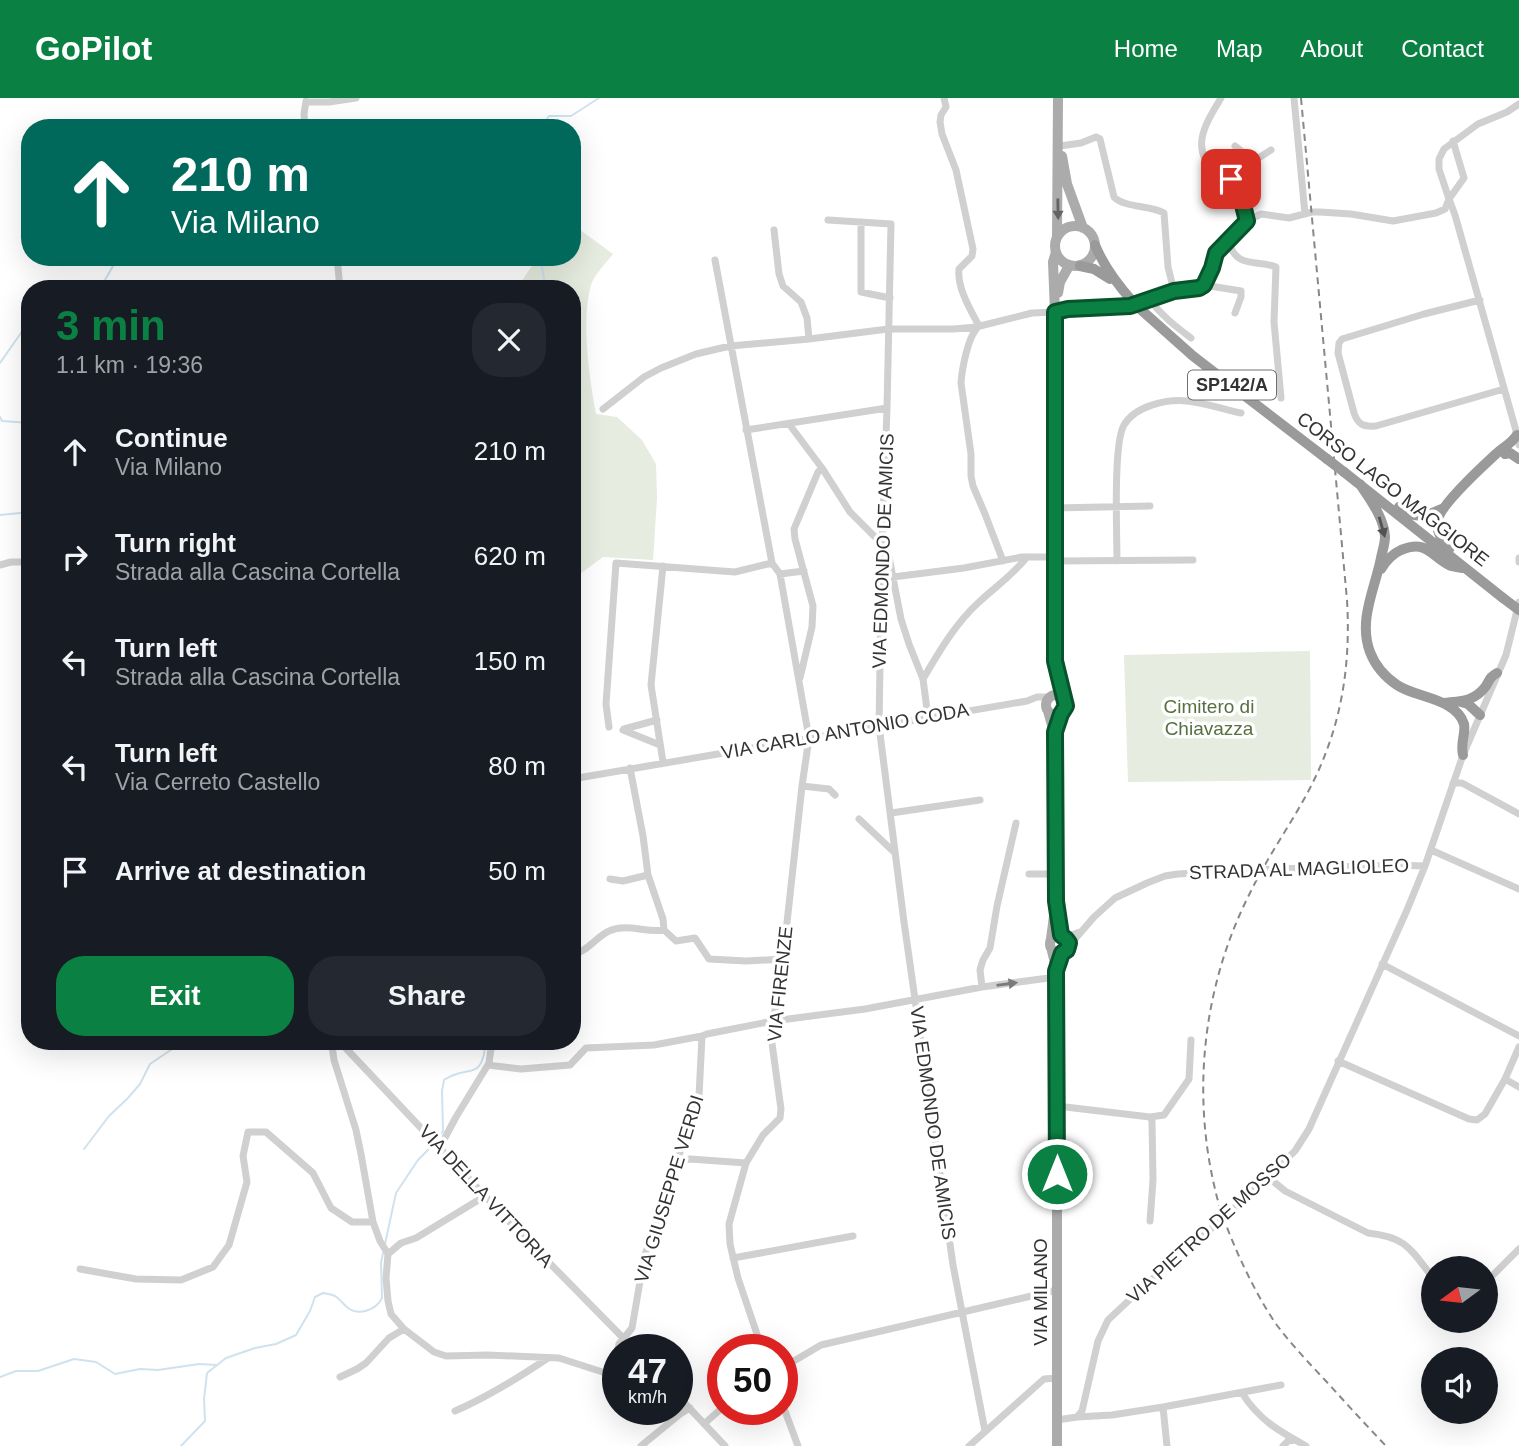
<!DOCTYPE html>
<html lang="en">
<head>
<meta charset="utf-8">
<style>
  body { margin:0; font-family:Helvetica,sans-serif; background:#242831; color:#f1f3f6; height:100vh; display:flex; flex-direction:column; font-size:26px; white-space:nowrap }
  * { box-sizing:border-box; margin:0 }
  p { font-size:23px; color:#9ea1a6 }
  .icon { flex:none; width:38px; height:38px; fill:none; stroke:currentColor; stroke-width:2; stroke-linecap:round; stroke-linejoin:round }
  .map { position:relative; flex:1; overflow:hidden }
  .side { position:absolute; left:21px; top:182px; width:560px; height:770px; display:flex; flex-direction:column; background:#171b24; border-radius:28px; box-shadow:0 7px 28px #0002 }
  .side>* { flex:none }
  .guide { position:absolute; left:21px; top:21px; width:560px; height:147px; border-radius:28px; box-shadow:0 7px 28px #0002; background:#00695c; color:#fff; overflow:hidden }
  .needle { width:46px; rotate:255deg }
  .buttons { position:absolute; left:1421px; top:1158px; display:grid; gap:14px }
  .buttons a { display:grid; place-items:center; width:77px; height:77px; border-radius:50%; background:#171b24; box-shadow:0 7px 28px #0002; font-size:35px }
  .speed { position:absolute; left:602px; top:1236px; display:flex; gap:14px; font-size:35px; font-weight:700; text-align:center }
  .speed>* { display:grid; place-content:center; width:91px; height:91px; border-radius:50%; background:#171b24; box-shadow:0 7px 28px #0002; line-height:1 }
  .speed small { font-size:18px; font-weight:400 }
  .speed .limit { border:10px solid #d22; background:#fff; color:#111 }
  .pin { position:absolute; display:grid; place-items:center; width:60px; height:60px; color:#fff; margin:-30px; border-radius:14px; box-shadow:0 4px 10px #0006 }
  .me { position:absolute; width:77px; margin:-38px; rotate:0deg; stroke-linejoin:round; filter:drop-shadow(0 0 5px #0008) }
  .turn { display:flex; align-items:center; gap:24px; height:147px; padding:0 35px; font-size:32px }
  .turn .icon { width:91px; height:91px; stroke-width:2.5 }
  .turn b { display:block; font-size:49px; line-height:60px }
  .round { display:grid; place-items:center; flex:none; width:74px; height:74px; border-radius:28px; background:#242831 }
  .summary { display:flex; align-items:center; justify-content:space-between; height:119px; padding:0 35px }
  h1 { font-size:42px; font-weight:700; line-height:52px; color:#0b8043 }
  .button { display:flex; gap:14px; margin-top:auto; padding:14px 35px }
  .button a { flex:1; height:80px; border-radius:28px; background:#0b8043; color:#fff; font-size:28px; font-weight:700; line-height:80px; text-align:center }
  .button a+a { background:#242831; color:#f1f3f6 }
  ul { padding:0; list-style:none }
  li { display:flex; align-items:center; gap:21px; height:105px; padding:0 35px }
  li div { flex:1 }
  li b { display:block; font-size:26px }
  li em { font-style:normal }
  header { display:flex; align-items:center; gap:42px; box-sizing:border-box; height:98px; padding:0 35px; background:#0b8043; color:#fff }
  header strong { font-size:33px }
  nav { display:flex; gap:38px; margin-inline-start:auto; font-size:24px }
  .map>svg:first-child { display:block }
  .green { fill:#e6ecdf }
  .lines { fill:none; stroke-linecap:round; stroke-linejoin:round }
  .stream { stroke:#cfe2ee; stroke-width:2 }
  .minor { stroke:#d0d0d0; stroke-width:7 }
  .major { stroke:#ababab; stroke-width:10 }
  .highway { stroke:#9a9a9a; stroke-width:10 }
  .rail { stroke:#888; stroke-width:2; stroke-dasharray:7 5; stroke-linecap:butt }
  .minor-bridge { stroke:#d0d0d0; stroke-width:7 }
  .highway-bridge { stroke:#9a9a9a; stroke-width:10 }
  .oneway { fill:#636363 }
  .oneway2 { fill:#525252 }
  .oneway3 { fill:#7a7a7a }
  .route-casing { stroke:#07532c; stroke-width:18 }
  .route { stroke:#0b8043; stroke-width:12 }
  .labels { text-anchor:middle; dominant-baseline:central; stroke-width:7; stroke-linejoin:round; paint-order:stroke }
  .shield { fill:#fff; stroke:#707070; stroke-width:2 }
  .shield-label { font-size:18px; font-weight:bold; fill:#333 }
  .street-label { font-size:19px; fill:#333; stroke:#fff }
  .park-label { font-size:19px; fill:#56703f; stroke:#fff }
</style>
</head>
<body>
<header>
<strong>GoPilot</strong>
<nav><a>Home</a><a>Map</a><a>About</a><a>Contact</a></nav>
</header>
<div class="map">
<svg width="1519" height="1348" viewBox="0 0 1519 1348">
  <rect width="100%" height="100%" fill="#fff"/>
  <!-- green -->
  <path class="green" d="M572 126 613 156C606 165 594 177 591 187 581 224 589 278 596 316L617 319 642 342 656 366 657 400 653 462 603 459 572 482V191H519L521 184 538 159H572Z
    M1310 553 1311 682 1128 684 1124 557Z"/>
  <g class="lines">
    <!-- stream -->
    <path class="stream" d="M540 30 549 18H571L599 0
      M540 159 546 191
      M100 191 118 159
      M0 265 30 222
      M0 319 2 323 30 325
      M0 417 30 414
      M437 1042 443 1033 442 993 444 982C468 965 482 986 486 943
      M84 1051 109 1018 127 1001 140 986 150 966 184 943
      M385 1146 396 1095 418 1062 433 1047
      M0 1279 16 1273H38L74 1261 96 1264 115 1276 140 1271 158 1272 199 1266 216 1267
      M181 1348 205 1323 204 1301 207 1275 226 1260 255 1250 276 1246 296 1237 310 1213 315 1199 323 1195C327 1196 331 1196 335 1198 340 1201 343 1206 348 1210 359 1218 376 1212 382 1200L381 1165 383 1155"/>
    <!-- minor -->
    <path class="minor" d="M944 0 946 9 941 17 940 24 942 36 956 72 973 151 972 158 959 171C957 190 970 211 979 228 968 237 962 271 961 285L971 356V378L973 388 985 416 1003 463
      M1221 0C1206 25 1188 51 1217 76 1223 81 1231 80 1237 83L1247 123
      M1294 0 1305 116
      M306 4H329L356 0
      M289 30 299 28 304 29
      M305 30 304 16 306 3
      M1453 43 1464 80 1449 101 1455 117 1515 329 1519 347
      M1060 48 1081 45 1096 39 1100 41 1114 99C1125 110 1150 107 1164 115L1168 169 1174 193
      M1235 48 1252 62
      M1234 81C1239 73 1246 69 1252 62L1257 61 1271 52
      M828 122 891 126 887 310 882 446 879 628 904 824 953 1167 985 1333
      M861 124V194L890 200
      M774 132 779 176 783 188 801 204 807 220 809 241
      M1228 143C1237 172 1256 161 1276 169L1274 224 1281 300
      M337 159 340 191
      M715 162 772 465 780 476 809 640 802 688 783 861 771 938 781 1011 780 1020 763 1037 746 1065 729 1126 730 1146 738 1180 762 1251
      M1204 187 1241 193V199L1235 215
      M1149 201C1161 217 1175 228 1191 240
      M1480 202 1424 216 1342 241 1339 245 1338 255 1354 315C1358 327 1364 329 1376 328L1504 291
      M603 311 644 279 661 270 696 256 730 248 809 241 888 231H954L976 229 1032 215 1055 214 1067 211 1130 208 1174 193 1199 190 1204 187 1212 170 1216 155 1247 123 1261 116 1289 120 1312 114H1320L1351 116 1393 123 1436 115 1445 111 1449 101 1439 71V61L1444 51 1478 26 1507 14 1519 6
      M789 326 822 370 850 414 882 446 889 459 901 521 909 546 923 581 928 619
      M746 332 887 310
      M1054 410 1150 408
      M1519 460V464
      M1054 463 1193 462
      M1117 463C1117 437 1113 345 1124 327 1135 308 1166 301 1187 303 1205 305 1223 311 1241 315
      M0 467 11 464H30
      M780 476 804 473
      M893 479 964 470 1022 459H1054
      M800 580 812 529 813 508 795 441 794 431 818 374 822 370
      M923 581C939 554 955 526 978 505 996 488 1011 479 1027 459
      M609 629 606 606 616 465 735 474 772 465
      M624 631 657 622
      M623 632 660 647
      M663 664 651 587 663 468
      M630 670 643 738 648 777 663 821 664 832
      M572 681 1027 603 1037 599H1051
      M1453 685H1462L1519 716
      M802 688 829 691 835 697
      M891 715 980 702
      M859 721 895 755
      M1431 752 1519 791
      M1276 771 1393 767 1425 768
      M1029 776H1056
      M610 781 623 783 648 777
      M664 832 676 843 695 840 709 861 746 863 783 861
      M1065 839 1080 834
      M1069 848 1094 819 1115 800 1147 785 1165 778 1178 776 1249 772
      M572 857C587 854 596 839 609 833 627 825 646 835 664 832
      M1382 866 1519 938
      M982 889 980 872 983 862 990 850 997 808 1016 725
      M702 938 707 936 773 923 865 911 982 889 1056 879
      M333 943 332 947 334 962 356 1032 361 1056 373 1124 380 1143 388 1156 386 1180 388 1203 391 1216 404 1231 434 1254 446 1258 488 1257 559 1260 618 1279
      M339 943 522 1137 634 1251
      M1338 963 1469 1021 1477 1022 1485 1016 1505 981 1519 949
      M488 967 521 971 570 967 586 950 654 947 702 938 699 998 644 1160 632 1230 619 1246 613 1277
      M1505 981 1519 989
      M1057 1008 1150 1019 1152 1023 1153 1082 1150 1123
      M1150 1019 1164 1017 1189 981 1191 942
      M440 1049 456 1019 489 965 492 943
      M678 1063 690 1061 746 1065
      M1268 1079 1285 1093 1368 1135C1407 1139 1411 1152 1433 1180
      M1231 1113 1295 1053 1309 1031 1407 812 1425 768 1463 657 1506 557 1519 504
      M388 1156 401 1145 416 1140 485 1098
      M733 1160 853 1138
      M80 1171 136 1181 181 1182 213 1169 229 1147 247 1084 243 1058 248 1034H266L313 1075 331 1110 352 1124H373
      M1486 1184 1519 1151
      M782 1270 821 1247 1057 1192
      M340 1279 357 1271 366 1265 389 1240 404 1231
      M1242 1295C1259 1322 1279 1333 1306 1348
      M677 1297 725 1348
      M782 1305 798 1348
      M1163 1309 1167 1348
      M455 1313C488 1299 518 1280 548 1260
      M1077 1319 1112 1317 1163 1309 1281 1287
      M1057 1322 1077 1319 1082 1313 1098 1243 1108 1222 1141 1191 1213 1129
      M704 1326 723 1309
      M641 1348 680 1316 690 1310
      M969 1348 1044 1281 1057 1280
      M1283 1348 1288 1343 1295 1342"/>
    <!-- major -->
    <path class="major" d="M1062 58 1067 86 1083 130
      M1055 148a20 20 0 1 1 40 0a20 20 0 1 1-40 0Z
      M1057 139 1058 0
      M1056 154 1053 164 1055 214V563L1065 602
      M1058 195 1060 184 1069 168
      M1046 607a10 10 0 1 1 20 0a10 10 0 1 1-20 0Z
      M1048 613 1055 638 1056 803 1051 841
      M1050 846a9 9 0 1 1 18 0a9 9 0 1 1-18 0Z
      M1052 853 1057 873V1348"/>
    <!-- highway -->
    <path class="highway" d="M1095 147C1104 169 1117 186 1133 204
      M1080 168 1094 171 1110 181
      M1139 210 1193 258 1327 361
      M1505 356 1510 355 1519 361
      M1344 374 1503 500
      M1360 386C1370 402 1384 419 1385 439 1385 446 1382 454 1381 460 1375 491 1358 522 1370 554 1375 567 1385 579 1397 587 1416 600 1456 600 1464 626 1466 636 1460 644 1463 657
      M1399 409C1416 423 1426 418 1444 410
      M1450 450C1441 442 1435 433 1438 421 1442 405 1484 367 1497 355 1504 349 1512 345 1517 337
      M1381 471C1386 463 1392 456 1401 452 1428 441 1431 459 1451 468 1455 469 1459 469 1462 470
      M1461 604 1468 606 1480 617
      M1444 605C1461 603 1474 604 1486 588 1490 581 1490 579 1497 575"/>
    <!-- rail -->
    <path class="rail" d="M1301 0 1347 502C1351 570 1341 631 1309 692 1291 726 1268 758 1251 793 1204 884 1191 991 1215 1091 1220 1114 1229 1135 1238 1156 1249 1180 1261 1204 1276 1226 1291 1246 1308 1264 1325 1282 1345 1304 1365 1326 1386 1348"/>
    <!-- minor-bridge -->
    <path class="minor-bridge" d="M1249 772 1276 771
      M1213 1129 1231 1113"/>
    <!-- highway-bridge -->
    <path class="highway-bridge" d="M1133 204 1139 210
      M1327 361 1344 374
      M1503 500 1519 512"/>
  </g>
  <!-- one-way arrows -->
  <defs><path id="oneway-solid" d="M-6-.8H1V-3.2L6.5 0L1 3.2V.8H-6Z" transform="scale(1.75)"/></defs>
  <use class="oneway" href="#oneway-solid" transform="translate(1058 111) rotate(89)"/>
  <use class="oneway2" href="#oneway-solid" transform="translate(1382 429) rotate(74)"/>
  <use class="oneway3" href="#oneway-solid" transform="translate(1007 886) rotate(-8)"/>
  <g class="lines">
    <defs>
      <path id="route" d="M1057 1076 1056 873 1062 855 1067 852 1069 845 1066 841 1061 837 1056 803 1055 634 1061 616 1066 608 1055 563V214L1068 211 1130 208 1174 193 1199 190 1204 187 1212 170 1216 155 1247 123 1237 83 1231 81"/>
    </defs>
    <!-- route casing -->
    <use href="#route" class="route-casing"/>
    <!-- route -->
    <use href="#route" class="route"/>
  </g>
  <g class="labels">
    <!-- shield labels -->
    <rect class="shield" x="1188" y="272.5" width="88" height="29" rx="5"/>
    <g class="shield-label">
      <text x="1232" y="287">SP142/A</text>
    </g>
    <!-- street labels -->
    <g class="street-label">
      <text transform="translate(1393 391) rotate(38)">CORSO LAGO MAGGIORE</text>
      <text transform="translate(883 453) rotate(-88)">VIA EDMONDO DE AMICIS</text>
      <text transform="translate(845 633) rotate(-10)">VIA CARLO ANTONIO CODA</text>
      <text transform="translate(1299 771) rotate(-2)">STRADA AL MAGLIOLEO</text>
      <text transform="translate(780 886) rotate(-84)">VIA FIRENZE</text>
      <text transform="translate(933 1025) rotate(82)">VIA EDMONDO DE AMICIS</text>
      <text transform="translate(669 1091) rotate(-73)">VIA GIUSEPPE VERDI</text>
      <text transform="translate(486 1098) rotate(47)">VIA DELLA VITTORIA</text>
      <text transform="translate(1209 1130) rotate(-42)">VIA PIETRO DE MOSSO</text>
      <text transform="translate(1040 1194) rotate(-90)">VIA MILANO</text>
    </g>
    <!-- park labels -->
    <g class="park-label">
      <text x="1209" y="608">Cimitero di<tspan x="1209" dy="22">Chiavazza</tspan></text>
    </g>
  </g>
</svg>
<div class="buttons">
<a><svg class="needle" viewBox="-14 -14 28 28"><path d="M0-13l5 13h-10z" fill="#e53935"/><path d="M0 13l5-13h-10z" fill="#9ea1a6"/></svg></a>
<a><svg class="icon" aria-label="sound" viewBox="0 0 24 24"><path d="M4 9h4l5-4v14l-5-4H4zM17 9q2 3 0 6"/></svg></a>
</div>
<div class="speed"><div>47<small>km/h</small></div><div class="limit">50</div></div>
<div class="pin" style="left:1231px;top:81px;background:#d93025"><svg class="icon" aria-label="arrive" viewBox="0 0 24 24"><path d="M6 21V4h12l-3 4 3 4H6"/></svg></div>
<svg class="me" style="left:1057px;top:1076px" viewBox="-20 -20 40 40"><circle r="17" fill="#0b8043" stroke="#fff" stroke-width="3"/><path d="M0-11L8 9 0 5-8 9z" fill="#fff"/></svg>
<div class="guide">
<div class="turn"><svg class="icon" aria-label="ahead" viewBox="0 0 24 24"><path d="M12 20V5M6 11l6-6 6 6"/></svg><div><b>210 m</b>Via Milano</div></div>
</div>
<section class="side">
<div class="summary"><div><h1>3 min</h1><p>1.1 km · 19:36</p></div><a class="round"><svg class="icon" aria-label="close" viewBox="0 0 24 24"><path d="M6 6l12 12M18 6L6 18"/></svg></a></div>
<ul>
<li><svg class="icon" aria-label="ahead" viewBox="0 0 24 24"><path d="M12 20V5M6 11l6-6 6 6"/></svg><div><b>Continue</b><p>Via Milano</p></div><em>210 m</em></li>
<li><svg class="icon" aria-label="right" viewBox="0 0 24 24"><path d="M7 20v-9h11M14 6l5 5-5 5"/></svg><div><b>Turn right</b><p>Strada alla Cascina Cortella</p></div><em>620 m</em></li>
<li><svg class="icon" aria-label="left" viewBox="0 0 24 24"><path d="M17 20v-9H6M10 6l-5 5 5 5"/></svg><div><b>Turn left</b><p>Strada alla Cascina Cortella</p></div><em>150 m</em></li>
<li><svg class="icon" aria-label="left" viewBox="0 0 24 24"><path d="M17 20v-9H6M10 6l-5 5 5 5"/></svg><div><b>Turn left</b><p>Via Cerreto Castello</p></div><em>80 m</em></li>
<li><svg class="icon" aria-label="arrive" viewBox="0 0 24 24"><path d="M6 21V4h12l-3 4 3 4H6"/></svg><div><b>Arrive at destination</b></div><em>50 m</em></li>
</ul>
<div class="button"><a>Exit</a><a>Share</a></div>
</section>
</div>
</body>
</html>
